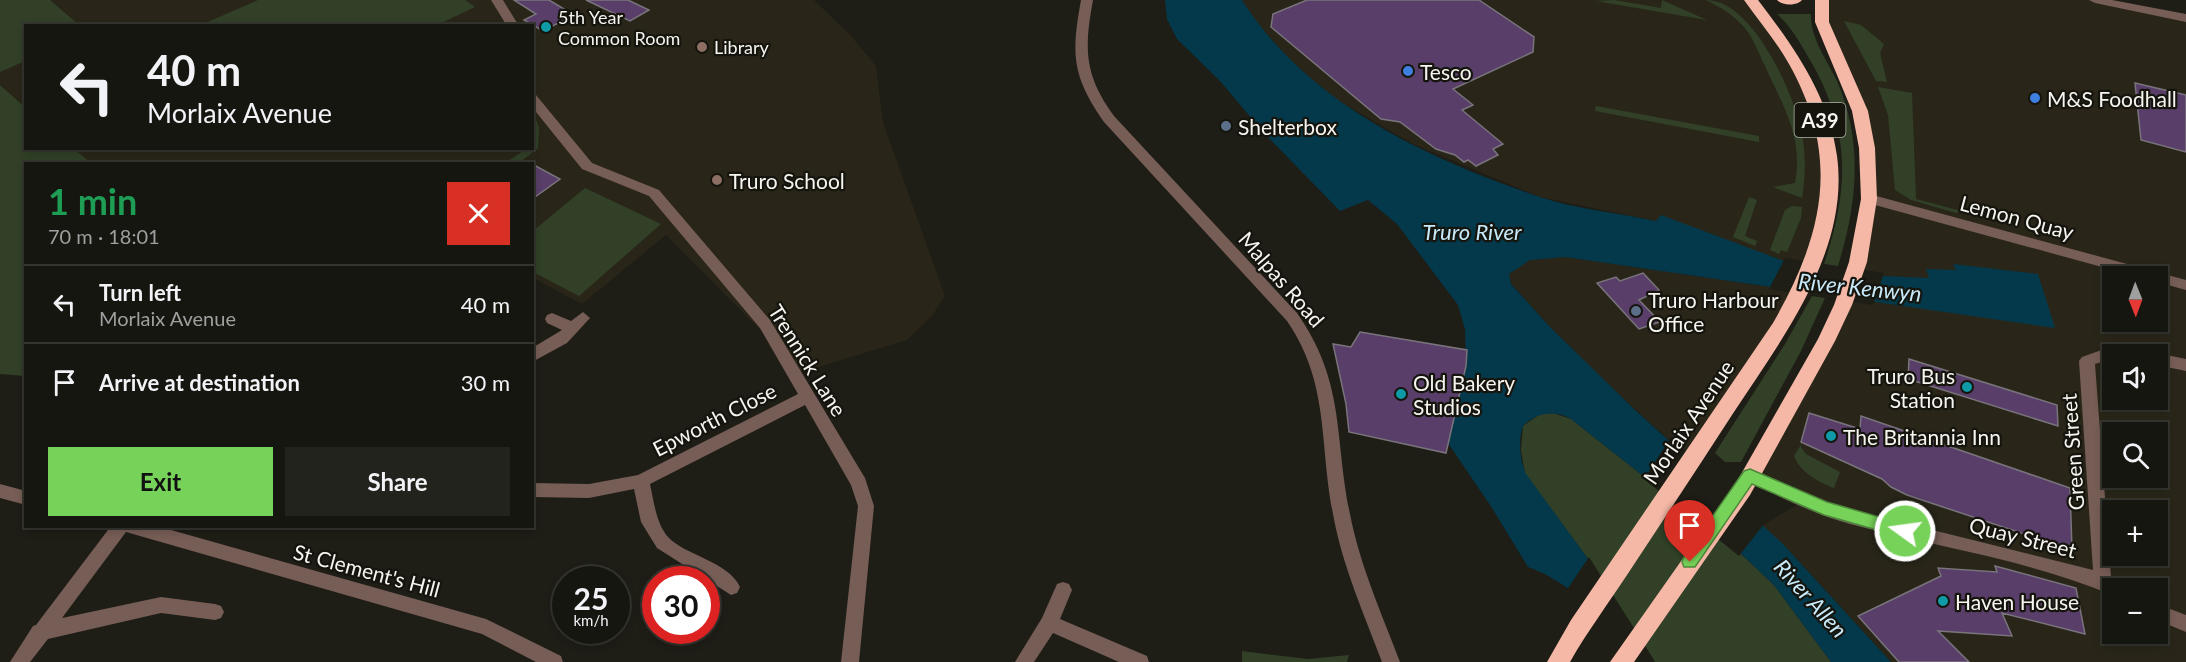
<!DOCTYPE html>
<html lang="en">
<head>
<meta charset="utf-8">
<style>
  body { margin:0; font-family:Lato,sans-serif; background:#23231e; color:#f1f3f6; height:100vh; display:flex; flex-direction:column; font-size:22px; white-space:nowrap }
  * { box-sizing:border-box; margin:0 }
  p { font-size:20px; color:#9e9f9f }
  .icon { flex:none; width:33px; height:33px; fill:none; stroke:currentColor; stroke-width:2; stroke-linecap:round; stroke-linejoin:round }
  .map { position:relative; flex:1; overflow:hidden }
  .panel { position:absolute; left:24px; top:162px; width:510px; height:366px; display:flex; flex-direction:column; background:#161610; border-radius:0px; box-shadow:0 3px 9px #0003,0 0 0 2px #353530 }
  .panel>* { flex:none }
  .top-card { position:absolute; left:24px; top:24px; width:510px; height:126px; border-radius:0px; box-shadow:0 3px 9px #0003,0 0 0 2px #353530; background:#161610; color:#f1f3f6; overflow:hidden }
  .needle { width:39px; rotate:179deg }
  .tools { position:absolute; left:2102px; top:266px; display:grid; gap:12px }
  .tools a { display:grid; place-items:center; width:66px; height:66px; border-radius:0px; background:#161610; box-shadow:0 3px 9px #0003,0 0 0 2px #353530; font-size:30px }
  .speed { position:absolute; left:552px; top:566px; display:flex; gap:12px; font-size:30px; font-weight:700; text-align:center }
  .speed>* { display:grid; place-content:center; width:78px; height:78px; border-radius:50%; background:#161610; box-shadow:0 3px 9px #0003,0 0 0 2px #353530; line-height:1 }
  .speed small { font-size:15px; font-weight:400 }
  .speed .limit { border:9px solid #d22; background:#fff; color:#111 }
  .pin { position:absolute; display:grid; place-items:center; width:51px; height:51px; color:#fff; margin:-62px -26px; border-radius:50% 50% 50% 0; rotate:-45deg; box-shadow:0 0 6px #0007 }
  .pin .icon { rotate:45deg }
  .me { position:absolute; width:66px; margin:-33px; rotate:284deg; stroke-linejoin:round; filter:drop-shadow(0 0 4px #0008) }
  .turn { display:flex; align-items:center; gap:21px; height:126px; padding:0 24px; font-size:27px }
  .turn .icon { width:78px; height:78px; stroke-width:2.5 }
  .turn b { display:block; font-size:42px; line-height:51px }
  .round { display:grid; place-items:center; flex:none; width:63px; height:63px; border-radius:0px; background:#23231e }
  .headline { display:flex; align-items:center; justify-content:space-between; height:102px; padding:0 24px }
  h1 { font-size:36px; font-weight:700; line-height:45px; color:#1e9e55 }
  .button { display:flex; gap:12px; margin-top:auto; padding:12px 24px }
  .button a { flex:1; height:69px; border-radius:0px; background:#77d259; color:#111; font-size:24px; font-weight:700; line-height:69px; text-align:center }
  .button a+a { background:#23231e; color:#f1f3f6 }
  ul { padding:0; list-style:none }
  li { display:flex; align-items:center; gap:18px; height:78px; padding:0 24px; border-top:2px solid #353530 }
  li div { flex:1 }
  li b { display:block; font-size:22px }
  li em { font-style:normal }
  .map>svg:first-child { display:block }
  .built { fill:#292619; fill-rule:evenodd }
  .green { fill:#314027 }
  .water { fill:#03394b }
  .pier { fill:#1e1d16 }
  .building { fill:#583e68; stroke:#79747c; stroke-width:1.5 }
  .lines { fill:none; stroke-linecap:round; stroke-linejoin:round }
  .minor { fill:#765d56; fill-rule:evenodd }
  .highway { fill:#f5b8a6; fill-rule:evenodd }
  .route { fill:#77d259; stroke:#4d883a; stroke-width:1.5 }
  .culture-dot { fill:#0f9aa8; stroke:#15140d; stroke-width:2 }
  .education-dot { fill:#8d6e63; stroke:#15140d; stroke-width:2 }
  .shop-dot { fill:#3f7fe0; stroke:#15140d; stroke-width:2 }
  .service-dot { fill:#5c6f8a; stroke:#15140d; stroke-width:2 }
  .labels { text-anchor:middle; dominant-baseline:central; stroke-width:4.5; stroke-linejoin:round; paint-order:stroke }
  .far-poi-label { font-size:18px; fill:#f6f5f0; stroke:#15140d; text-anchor:start }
  .shield { fill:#15140d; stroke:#b2b2ac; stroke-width:1.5 }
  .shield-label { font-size:20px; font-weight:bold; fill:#f6f5f0 }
  .poi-label { font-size:21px; fill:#f6f5f0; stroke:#15140d; text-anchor:start }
  .street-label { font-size:21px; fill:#f6f5f0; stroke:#15140d }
  .water-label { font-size:22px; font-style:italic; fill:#c8eafa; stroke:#15140d }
</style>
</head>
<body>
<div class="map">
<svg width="2186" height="662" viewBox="0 0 2186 662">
  <rect width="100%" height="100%" fill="#1e1d16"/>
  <!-- built -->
  <path class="built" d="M0 0H814L852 37 876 66 883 122 945 296 932 316 907 340 802 372 666 235 582 304 533 278 532 164H91L74 149 532 148V26H26L25 107 0 85Z
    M1242 0H1751L1789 49 1830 168 1810 265 1783 261 1656 221 1540 197 1413 144 1330 96 1296 66 1257 23Z
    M1823 0H2095L2186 18V662H1891L1795 557 1761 526 1804 501 1750 475 1858 262 1867 148 1827 39ZM2112 276H2157V321H2112ZM2112 354H2157V399H2112ZM2112 432H2157V477H2112ZM2112 510H2157V555H2112ZM2112 588H2157V633H2112Z
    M1546 257H1565L1798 291 1692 461 1601 378 1549 326 1511 283 1509 274 1513 270 1530 260Z"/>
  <!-- green -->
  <path class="green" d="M0 0H50L79 25 26 26 25 61 0 72Z
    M258 0H465L475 7 437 25H201Z
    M1614 0 1661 8 1662 0 1707 20 1596 1Z
    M1706 0C1751 0 1790 86 1800 125 1806 148 1806 174 1802 198L1773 187 1795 183C1804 137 1782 104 1764 64 1758 51 1753 38 1744 27 1734 15 1720 7 1706 0Z
    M1777 14H1811C1810 38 1827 60 1837 81 1864 143 1857 206 1837 269L1823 267C1848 193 1852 137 1814 67 1803 48 1793 28 1777 14Z
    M1844 21 1861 25 1884 44 1880 53 1887 82 1876 81Z
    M0 85 25 107 26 148 74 149 91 163 26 164 25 376 0 374Z
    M1878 87 1912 93 1916 199 1961 211 1956 213 1911 200 1895 190 1888 115Z
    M1596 106 1759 136V142L1595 111Z
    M533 111 539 128 538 148 519 163H505L526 149 532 148Z
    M585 188 661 224 579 296 533 272V231Z
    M1749 197 1757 200 1745 236 1757 241 1755 246 1733 237Z
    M1792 206 1802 207 1801 218 1787 252 1781 250 1779 254 1770 250 1785 210Z
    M1812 296 1825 298 1801 351 1741 462H1725L1715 453 1785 344Z
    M1553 413 1571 419 1737 550 1774 585 1831 662H1652L1586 556 1525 474 1521 450 1523 426 1540 414Z
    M1802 443 1801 447 1806 454 1840 472 1834 488C1817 481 1801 473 1794 456Z
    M1242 651 1308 659 1349 655 1347 662H1242Z"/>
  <!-- water -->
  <path class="water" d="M1165 0H1242C1307 103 1427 159 1540 197 1576 209 1618 213 1656 221L1661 215 1784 261 1883 276 1929 278 1926 269 1956 270 1953 264 2038 274 2055 328 1565 257 1530 260 1509 274 1511 284 1549 326 1634 409 1782 543 1891 662H1831L1774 585 1737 550 1571 419C1555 410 1537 412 1523 426 1518 440 1520 460 1526 474L1586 556 1652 662C1616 631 1573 582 1528 567L1492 508 1448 443 1466 366 1465 329 1458 305 1397 224 1368 200 1340 211 1264 133 1220 81 1177 39 1167 19Z"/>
  <!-- pier -->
  <path class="pier" d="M1785 258 1884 273 1873 305 1769 289Z
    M1671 437 1764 524 1739 556 1644 479Z
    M1589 557 1654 660 1655 662H1620L1566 591Z"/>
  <!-- building -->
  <path class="building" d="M514 0H549L574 15 543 31 524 20 536 14Z
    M586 0H628L649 10 630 21Z
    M1307 0H1479L1534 37 1533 52 1453 89 1473 105 1462 110 1503 144 1493 149 1498 155 1476 166 1468 160 1464 162 1455 155 1436 149 1400 122 1381 119 1271 27 1273 14Z
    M2135 83 2186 95V152L2141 140Z
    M532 164 560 179 532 199Z
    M1643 273 1659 290 1639 300 1660 322 1639 329 1597 283 1616 277 1620 281Z
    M1360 332 1467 350 1466 366 1446 453 1349 432 1346 404 1333 344 1351 347Z
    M1909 359 2057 405 2058 426 1908 379Z
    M1809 413 1860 429 1861 416 2070 488 2072 550 1907 495 1891 487 1882 479 1801 442Z
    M1995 566 2076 588 2085 634 2002 613 2012 636 1938 631 1969 662H1899L1858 616 1941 576 1938 568 1997 572Z"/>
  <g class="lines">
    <!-- minor -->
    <path class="minor" d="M491 0H503L519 26H507Z
      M1081 0H1093C1084 49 1084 75 1114 116L1297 313C1346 383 1334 437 1350 514 1360 566 1382 614 1400 662H1382C1364 614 1342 565 1333 514 1319 443 1330 384 1287 321L1104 122C1072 76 1071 55 1081 0Z
      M2089 0H2112L2186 14V22L2095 3Z
      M532 94 536 95 592 163 659 190 770 320 865 478 874 506 859 662H841L858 506 851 485 805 405 650 484C654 502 656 523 668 537 686 556 728 561 740 587L737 593 731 595 657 548 641 522 634 489 589 498 532 497V483L589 484 638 475 798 394 760 328 649 196 582 169 532 107Z
      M1869 194 2186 280V290L2157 282V276H2135L1864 202 1862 199 1864 196Z
      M583 312 590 318 567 343 532 362V348L562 330 547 323 545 319 547 315 552 313 571 321Z
      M2110 347 2125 350 2128 354H2112V359L2095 364 2111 577 2121 582 2124 588H2112V595C2029 560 1937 547 1850 524 1813 514 1779 496 1744 480L1742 475 1744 470 1750 468 1810 496 1848 509 2093 570 2079 361 2082 357Z
      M2157 353 2186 359V371L2157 365V354H2154Z
      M0 484 26 491V505L0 498Z
      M111 526H157L486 619 561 656 563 662H536L482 634 126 532 62 618 161 597 215 604 221 606 224 612 221 618 215 620 161 613 48 639 30 662H10L33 626 36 625Z
      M1063 582 1069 584 1072 590 1060 619 1147 656 1149 662H1119L1053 633 1034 662H1015L1042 618 1057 584Z
      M2157 604 2186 615V632L2157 620Z"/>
    <!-- highway -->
    <path class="highway" d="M1744 0H1758C1794 47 1829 96 1837 156 1850 252 1781 340 1732 415 1697 469 1662 522 1627 575 1608 604 1587 632 1570 662H1547L1571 620 1773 323C1824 234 1841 157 1789 64 1776 41 1759 21 1744 0Z
      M1777 0H1802C1797 6 1782 6 1777 0Z
      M1815 0H1829V22L1868 111 1875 148 1877 199 1867 262 1852 305 1835 341 1750 495 1634 662H1610L1736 483 1818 339 1834 305 1849 262 1861 199 1859 148 1852 111 1815 22Z"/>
  </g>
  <!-- route -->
  <path class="route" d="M1750 469 1827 502 1911 526 1913 531 1911 536 1905 538 1824 515 1752 484 1695 567H1684L1682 562 1684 557 1744 471Z"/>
  <!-- markers -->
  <g class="culture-dot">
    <circle cx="546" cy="27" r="6"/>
    <circle cx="1967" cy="387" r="6"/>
    <circle cx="1401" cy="394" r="6"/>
    <circle cx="1831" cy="436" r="6"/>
    <circle cx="1943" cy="601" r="6"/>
  </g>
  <g class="education-dot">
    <circle cx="702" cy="47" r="6"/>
    <circle cx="717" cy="180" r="6"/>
  </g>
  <g class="shop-dot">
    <circle cx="1408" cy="71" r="6"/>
    <circle cx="2035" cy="98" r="6"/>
  </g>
  <g class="service-dot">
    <circle cx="1226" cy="126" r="6"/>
    <circle cx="1636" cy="311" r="6"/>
  </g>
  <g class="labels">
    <!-- far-poi labels -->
    <g class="far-poi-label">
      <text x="558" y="17">5th Year<tspan x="558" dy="21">Common Room</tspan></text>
      <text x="714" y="47">Library</text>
    </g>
    <!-- shield labels -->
    <rect class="shield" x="1794.5" y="103" width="51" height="34" rx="4.5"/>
    <g class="shield-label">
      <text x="1820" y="120">A39</text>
    </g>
    <!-- poi labels -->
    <g class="poi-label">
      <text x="1420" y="71">Tesco</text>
      <text x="2047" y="98">M&amp;S Foodhall</text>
      <text x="1238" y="126">Shelterbox</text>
      <text x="729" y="180">Truro School</text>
      <text x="1648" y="299">Truro Harbour<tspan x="1648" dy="24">Office</tspan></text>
      <text x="1955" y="375" text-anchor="end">Truro Bus<tspan x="1955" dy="24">Station</tspan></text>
      <text x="1413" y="382">Old Bakery<tspan x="1413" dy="24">Studios</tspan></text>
      <text x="1843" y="436">The Britannia Inn</text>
      <text x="1955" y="601">Haven House</text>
    </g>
    <!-- street labels -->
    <g class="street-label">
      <text transform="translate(2017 217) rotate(15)">Lemon Quay</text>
      <text transform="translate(1282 279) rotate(49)">Malpas Road</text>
      <text transform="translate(808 360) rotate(58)">Trennick Lane</text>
      <text transform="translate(714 419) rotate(-27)">Epworth Close</text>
      <text transform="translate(1688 422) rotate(-56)">Morlaix Avenue</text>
      <text transform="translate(2072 452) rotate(-94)">Green Street</text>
      <text transform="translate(2023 537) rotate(14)">Quay Street</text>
      <text transform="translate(367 570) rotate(15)">St Clement's Hill</text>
    </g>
    <!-- water labels -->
    <g class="water-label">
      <text x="1472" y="231">Truro River</text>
      <text transform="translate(1860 287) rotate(6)">River Kenwyn</text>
      <text transform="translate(1811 598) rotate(48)">River Allen</text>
    </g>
  </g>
</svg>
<div class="tools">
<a><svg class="needle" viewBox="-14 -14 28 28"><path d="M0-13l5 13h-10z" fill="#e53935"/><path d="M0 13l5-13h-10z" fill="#9e9f9f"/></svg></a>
<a><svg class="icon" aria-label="sound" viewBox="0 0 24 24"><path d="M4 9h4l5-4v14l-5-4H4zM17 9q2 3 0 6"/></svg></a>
<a><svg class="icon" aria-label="search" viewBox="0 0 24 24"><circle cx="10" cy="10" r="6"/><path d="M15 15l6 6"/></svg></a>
<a>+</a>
<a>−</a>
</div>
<div class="speed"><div>25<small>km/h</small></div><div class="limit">30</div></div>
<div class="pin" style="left:1690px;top:562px;background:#d93025"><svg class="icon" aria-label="arrive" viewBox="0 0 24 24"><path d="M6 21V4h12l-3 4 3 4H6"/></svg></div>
<svg class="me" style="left:1905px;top:531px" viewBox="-20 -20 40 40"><circle r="17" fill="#77d259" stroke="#fff" stroke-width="3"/><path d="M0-11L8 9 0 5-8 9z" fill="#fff"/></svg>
<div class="top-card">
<div class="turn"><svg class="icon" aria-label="left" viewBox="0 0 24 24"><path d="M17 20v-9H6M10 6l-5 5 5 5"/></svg><div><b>40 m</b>Morlaix Avenue</div></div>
</div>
<section class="panel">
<div class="headline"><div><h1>1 min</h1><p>70 m · 18:01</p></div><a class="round" style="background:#d93025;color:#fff"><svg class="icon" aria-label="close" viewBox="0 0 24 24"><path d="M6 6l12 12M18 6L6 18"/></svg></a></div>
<ul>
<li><svg class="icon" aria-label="left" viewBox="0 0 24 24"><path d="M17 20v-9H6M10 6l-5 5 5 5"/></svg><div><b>Turn left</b><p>Morlaix Avenue</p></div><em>40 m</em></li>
<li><svg class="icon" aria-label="arrive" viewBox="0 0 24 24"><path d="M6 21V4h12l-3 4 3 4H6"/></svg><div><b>Arrive at destination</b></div><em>30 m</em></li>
</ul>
<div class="button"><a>Exit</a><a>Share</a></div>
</section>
</div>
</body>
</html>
